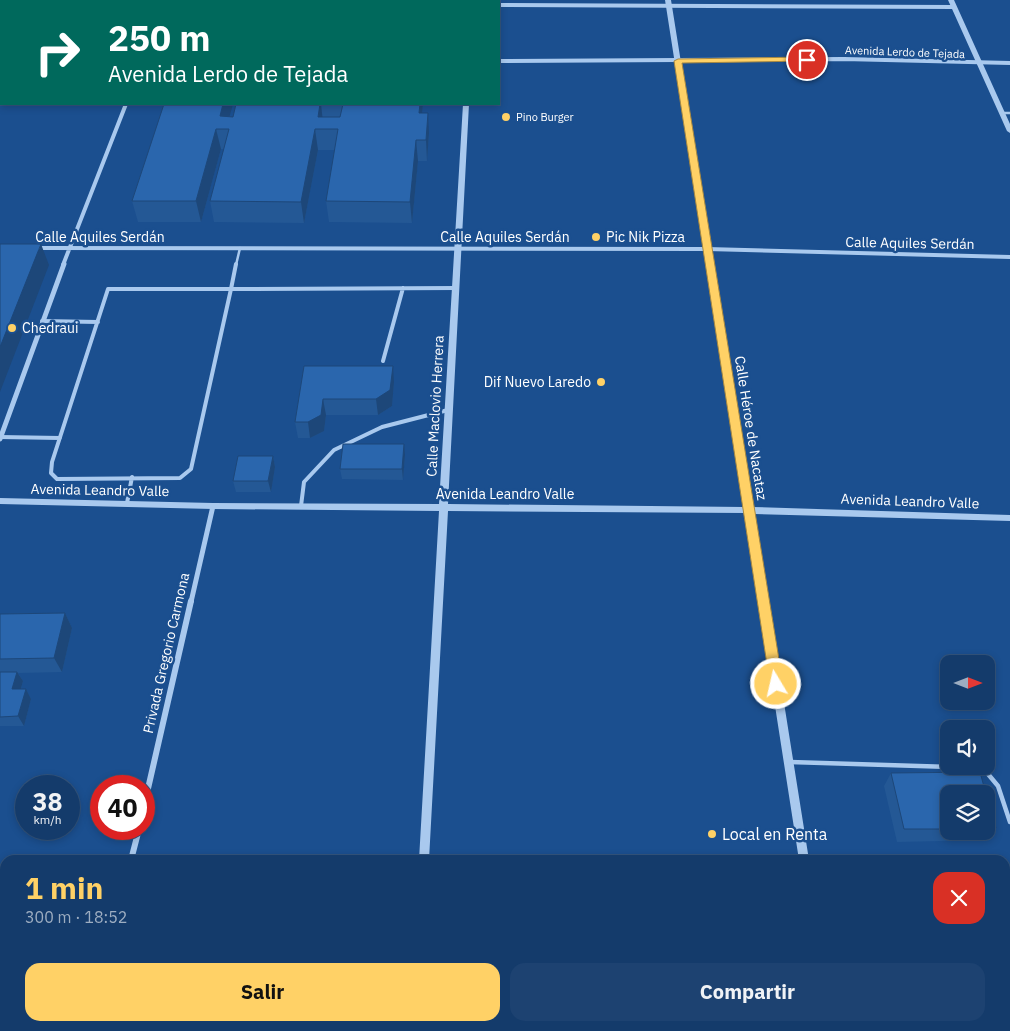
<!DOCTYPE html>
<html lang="es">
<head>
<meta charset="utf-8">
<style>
  body { margin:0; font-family:"IBM Plex Sans",sans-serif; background:#1d4271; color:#f1f3f6; height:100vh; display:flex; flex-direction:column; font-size:19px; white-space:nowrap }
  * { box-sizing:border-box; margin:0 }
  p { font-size:16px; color:#9dadc1 }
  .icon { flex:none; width:28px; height:28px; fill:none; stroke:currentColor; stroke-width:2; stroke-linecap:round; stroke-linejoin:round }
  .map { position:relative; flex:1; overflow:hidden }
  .drawer { position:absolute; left:0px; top:855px; width:1010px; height:176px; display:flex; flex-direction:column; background:#143b6b; border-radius:15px 15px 0 0; box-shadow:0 2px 8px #0003,0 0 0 1px #33557e }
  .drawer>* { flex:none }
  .hud { position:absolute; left:0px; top:0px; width:500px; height:105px; box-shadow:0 2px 8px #0003,0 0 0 1px #33557e; background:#00695c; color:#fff; overflow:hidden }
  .needle { width:32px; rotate:90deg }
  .fabs { position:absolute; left:940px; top:655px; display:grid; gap:10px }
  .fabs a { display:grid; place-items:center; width:55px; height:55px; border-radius:10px; background:#143b6b; box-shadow:0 2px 8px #0003,0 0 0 1px #33557e; font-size:25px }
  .speed { position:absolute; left:15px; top:775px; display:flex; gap:10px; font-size:25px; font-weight:700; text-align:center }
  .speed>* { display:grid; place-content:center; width:65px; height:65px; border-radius:50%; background:#143b6b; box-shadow:0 2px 8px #0003,0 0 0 1px #33557e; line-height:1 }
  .speed small { font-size:12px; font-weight:400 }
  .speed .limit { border:8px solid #d22; background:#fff; color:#111 }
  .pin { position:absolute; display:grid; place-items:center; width:42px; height:42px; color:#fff; margin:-21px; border:2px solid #fff; border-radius:50%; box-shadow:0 1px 5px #0007 }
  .me { position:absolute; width:55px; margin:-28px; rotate:351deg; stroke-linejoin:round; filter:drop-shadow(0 0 4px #0008) }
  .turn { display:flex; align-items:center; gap:18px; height:105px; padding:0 25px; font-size:22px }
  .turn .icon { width:65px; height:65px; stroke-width:2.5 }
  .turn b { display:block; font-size:35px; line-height:42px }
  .round { display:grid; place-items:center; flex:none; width:52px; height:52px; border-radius:15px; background:#1d4271 }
  .head { display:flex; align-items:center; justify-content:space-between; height:85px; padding:0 25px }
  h1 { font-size:30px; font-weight:700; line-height:38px; color:#ffd166 }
  .action { display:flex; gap:10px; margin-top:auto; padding:10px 25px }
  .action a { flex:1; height:58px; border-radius:15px; background:#ffd166; color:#111; font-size:20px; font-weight:700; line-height:58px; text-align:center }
  .action a+a { background:#1d4271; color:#f1f3f6 }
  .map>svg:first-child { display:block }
  .green { fill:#2461a8 }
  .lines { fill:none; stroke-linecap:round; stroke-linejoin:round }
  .service-far2 { stroke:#a9c9ee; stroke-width:2.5 }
  .service-far1 { stroke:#a9c9ee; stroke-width:4 }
  .service { stroke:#a9c9ee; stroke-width:4.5 }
  .minor-far2 { stroke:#a9c9ee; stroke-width:4 }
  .minor-far1 { stroke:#a9c9ee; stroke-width:5 }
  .minor { stroke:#a9c9ee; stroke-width:6 }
  .tertiary { fill:#a9c9ee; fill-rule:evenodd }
  .secondary { fill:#d6e6fa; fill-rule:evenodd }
  .wall { fill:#245895 }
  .shaded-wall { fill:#1d4779 }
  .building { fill:#2a66ad; stroke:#1d4779 }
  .route { fill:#ffd166; stroke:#a68842 }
  .poi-dot { fill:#ffd166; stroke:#1b4f8f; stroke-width:2 }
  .labels { text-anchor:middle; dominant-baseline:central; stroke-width:5; stroke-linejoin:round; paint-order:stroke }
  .far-street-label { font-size:11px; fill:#fff; stroke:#1b4f8f }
  .far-poi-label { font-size:11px; fill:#fff; stroke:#1b4f8f; text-anchor:start }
  .street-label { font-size:14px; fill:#fff; stroke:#1b4f8f }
  .poi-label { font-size:14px; fill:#fff; stroke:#1b4f8f; text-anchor:start }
  .near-poi-label { font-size:16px; fill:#fff; stroke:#1b4f8f; text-anchor:start }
</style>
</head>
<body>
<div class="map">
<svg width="1010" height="1031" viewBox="0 0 1010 1031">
  <rect width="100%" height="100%" fill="#1b4f8f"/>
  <!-- green -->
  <path class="green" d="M176 0H453L175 1Z"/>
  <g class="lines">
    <!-- service-far2 -->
    <path class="service-far2" d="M1002 113H1010
      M236 265 240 248"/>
    <!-- service-far1 -->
    <path class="service-far1" d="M108 289H231L191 469 180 478 57 479 51 473 52 462Z
      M231 289 236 264
      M231 289 457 288
      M42 321 98 322
      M383 361 403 288
      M0 437 60 438
      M127 503 132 477
      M301 506 304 482 334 450 382 427 448 410"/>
    <!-- service -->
    <path class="service" d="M790 762 983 768 998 786 1010 822"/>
    <!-- minor-far2 -->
    <path class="minor-far2" d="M499 5 954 7
      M499 61 844 59 1010 63
      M35 248 707 249 1010 257
      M63 265 126 104"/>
    <!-- minor-far1 -->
    <path class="minor-far1" d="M0 439 64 264
      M191 602 213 506"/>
    <!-- minor -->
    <path class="minor" d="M144 806 191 601
      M131 860 139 829"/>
    <!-- tertiary -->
    <path class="tertiary" d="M468 0H474V1H468Z
      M665 0H671L752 507 1010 515V521L754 514 809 860H799L745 513 448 511 429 860H419L439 511 213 509 0 504V498L213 503 439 504 463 104H469L448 504 744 507Z
      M948 0H954L1010 124V133L1007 131Z
      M410 1026H422L421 1031H409Z
      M824 1026H836L837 1031H825Z"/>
    <!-- secondary -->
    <path class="secondary" d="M0 902H5V914H0Z
      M1005 916H1010V928H1005Z"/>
  </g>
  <!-- wall -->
  <path class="wall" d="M0 0H113V1H1V44L0 47Z
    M306 0H325L324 1H308Z
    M0 66H1V95H0Z
    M236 104H423L422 113 429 133 427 161H418L412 223 329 222 326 201 335 150H318L304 223 214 222 210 201 224 149H221L201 222H138L132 201 230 117H233Z
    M304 366 394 382 392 406 378 415H326L324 431 310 438H298L295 422Z
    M405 455 403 480 342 479 340 469Z
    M273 456 275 467 271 492H236L233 481Z
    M65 613 72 628 62 672 18 673 23 681 21 689H26L31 699 24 726H0V614Z
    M891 773 949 794V831H986V794L996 828 987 840 897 842 884 786Z"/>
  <!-- shaded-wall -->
  <path class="shaded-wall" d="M5 0H18V1H6Z
    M1 9V44L0 47V11Z
    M223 104H233L226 129 220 116Z
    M320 104H321L323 122 318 117Z
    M420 104H423L420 133 419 113Z
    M428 113 429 133 427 161 426 140Z
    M216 129 221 149 201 222 196 201Z
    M315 129 318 150 304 223 301 202Z
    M416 140 418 161 412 223 410 202Z
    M41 244 49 265 0 392V347Z
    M393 366 394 382 392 406 378 415 376 399Z
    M323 399 326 415 324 431 310 438 308 422Z
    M404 444 405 455 403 480 402 469Z
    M273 456 275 467 271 492 268 481Z
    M65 613 72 628 62 672 54 658Z
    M17 672 23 681 18 699 12 689Z
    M26 689 31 699 24 726 18 716Z"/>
  <!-- building -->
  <path class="building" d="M0 66H1V84H0Z
    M164 104H223L220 116 233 117 236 104H320L318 117H340L343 104H420L419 113H428L426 140H416L410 202 326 201 338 129H315L301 202 210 201 229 129H216L196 201H132Z
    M0 244H41L0 347Z
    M304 366H393L390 390 376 399H323L321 415 308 422H295Z
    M343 444H404L402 469H340Z
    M238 456H273L268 481H233Z
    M65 613 54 658 0 659V614Z
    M0 672H17L12 689H26L18 716 0 717Z
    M980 772 986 794H949V829H904L891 773Z
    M986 794 996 828H986Z"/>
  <!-- route -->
  <path class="route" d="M807 57 811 60 810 61 682 63 783 684 776 690 770 684 674 61 678 59Z"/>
  <!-- markers -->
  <g class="poi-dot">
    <circle cx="506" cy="117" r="5"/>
    <circle cx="596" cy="237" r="5"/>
    <circle cx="12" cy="328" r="5"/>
    <circle cx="601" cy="382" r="5"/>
    <circle cx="712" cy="834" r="5"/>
  </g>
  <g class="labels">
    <!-- far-street labels -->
    <g class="far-street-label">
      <text transform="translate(905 52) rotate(2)">Avenida Lerdo de Tejada</text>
    </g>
    <!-- far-poi labels -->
    <g class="far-poi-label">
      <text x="516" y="117">Pino Burger</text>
    </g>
    <!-- street labels -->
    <g class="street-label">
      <text x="100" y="237">Calle Aquiles Serdán</text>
      <text x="505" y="237">Calle Aquiles Serdán</text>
      <text transform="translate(910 243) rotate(1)">Calle Aquiles Serdán</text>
      <text transform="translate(435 406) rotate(-87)">Calle Maclovio Herrera</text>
      <text transform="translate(751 428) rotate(81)">Calle Héroe de Nacataz</text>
      <text transform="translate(100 490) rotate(1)">Avenida Leandro Valle</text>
      <text x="505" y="494">Avenida Leandro Valle</text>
      <text transform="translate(910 501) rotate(2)">Avenida Leandro Valle</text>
      <text transform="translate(166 653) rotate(-77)">Privada Gregorio Carmona</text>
    </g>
    <!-- poi labels -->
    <g class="poi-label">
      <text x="606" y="237">Pic Nik Pizza</text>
      <text x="22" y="328">Chedraui</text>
      <text x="591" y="382" text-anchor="end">Dif Nuevo Laredo</text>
    </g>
    <!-- near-poi labels -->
    <g class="near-poi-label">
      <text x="722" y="834">Local en Renta</text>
    </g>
  </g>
</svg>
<div class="fabs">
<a><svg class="needle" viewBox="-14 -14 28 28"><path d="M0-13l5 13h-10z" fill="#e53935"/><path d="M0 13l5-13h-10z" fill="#9dadc1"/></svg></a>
<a><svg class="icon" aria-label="sound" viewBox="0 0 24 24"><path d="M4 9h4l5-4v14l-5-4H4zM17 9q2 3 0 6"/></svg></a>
<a><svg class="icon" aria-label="layers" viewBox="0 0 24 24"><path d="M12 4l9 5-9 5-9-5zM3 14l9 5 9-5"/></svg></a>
</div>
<div class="speed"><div>38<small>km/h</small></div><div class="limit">40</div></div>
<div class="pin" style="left:807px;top:60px;background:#d93025"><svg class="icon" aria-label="arrive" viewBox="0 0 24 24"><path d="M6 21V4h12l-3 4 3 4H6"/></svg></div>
<svg class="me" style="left:776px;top:684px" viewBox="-20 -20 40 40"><circle r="17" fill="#ffd166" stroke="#fff" stroke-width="3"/><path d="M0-11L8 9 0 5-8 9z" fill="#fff"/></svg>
<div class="hud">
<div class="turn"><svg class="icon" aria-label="right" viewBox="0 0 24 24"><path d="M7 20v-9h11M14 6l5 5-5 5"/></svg><div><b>250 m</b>Avenida Lerdo de Tejada</div></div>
</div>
<section class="drawer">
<div class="head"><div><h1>1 min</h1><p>300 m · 18:52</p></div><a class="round" style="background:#d93025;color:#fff"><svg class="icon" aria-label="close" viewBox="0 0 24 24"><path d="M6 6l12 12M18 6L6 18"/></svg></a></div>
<div class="action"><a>Salir</a><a>Compartir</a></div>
</section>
</div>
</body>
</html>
